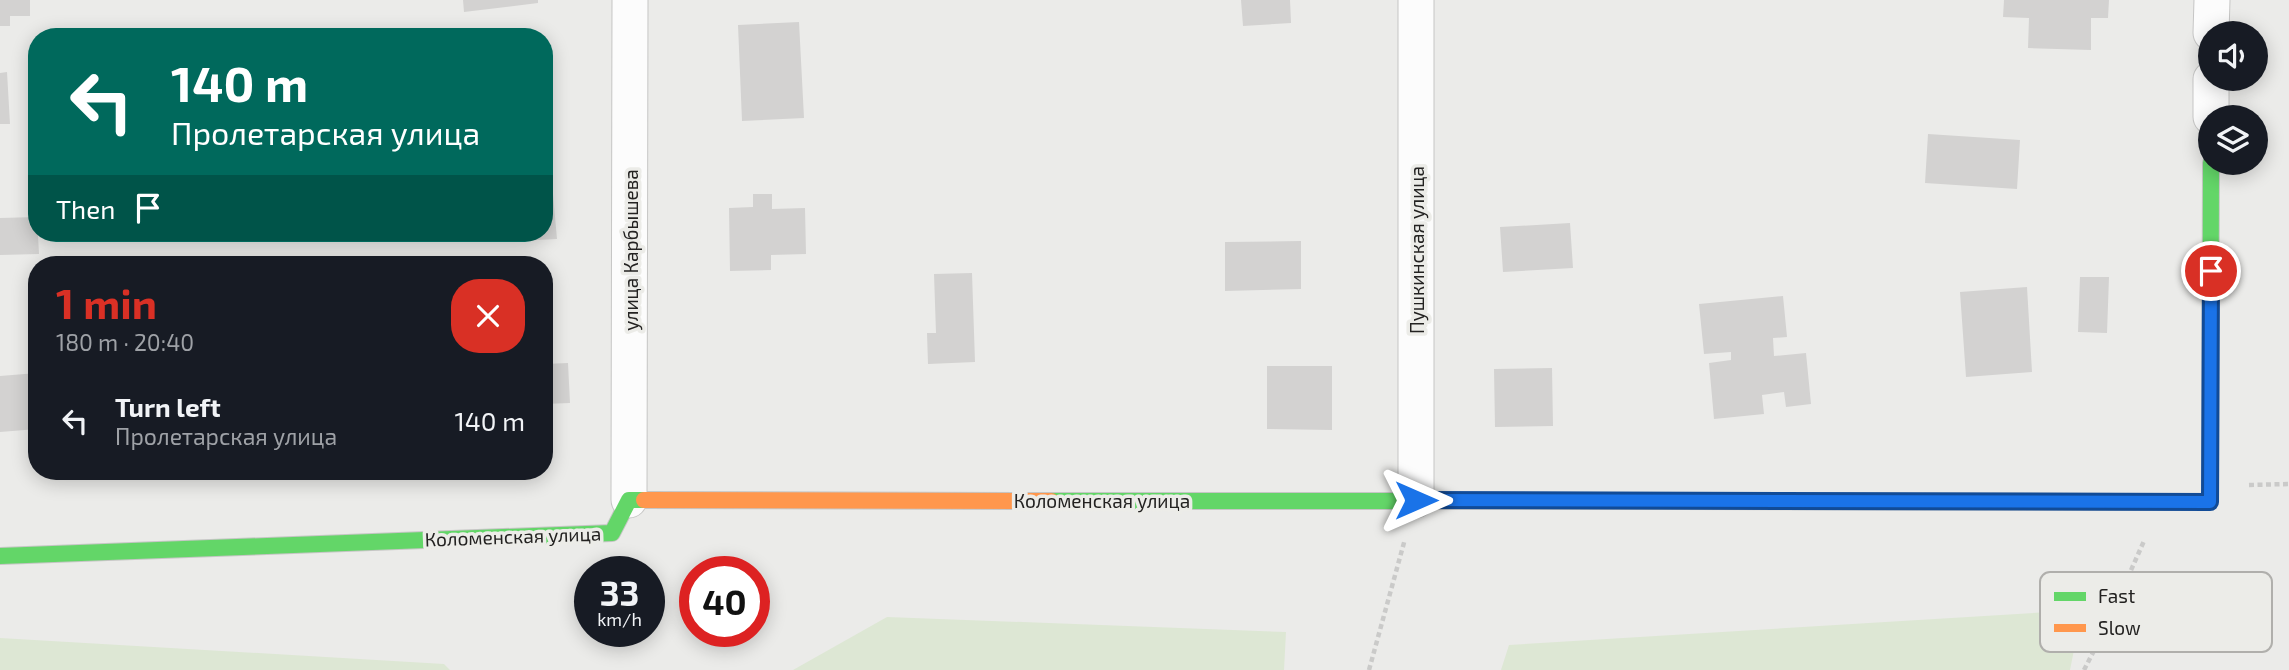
<!DOCTYPE html>
<html lang="en">
<head>
<meta charset="utf-8">
<style>
  body { margin:0; font-family:"Exo 2",sans-serif; background:#242831; color:#f1f3f6; height:100vh; display:flex; flex-direction:column; font-size:26px; white-space:nowrap }
  * { box-sizing:border-box; margin:0 }
  p { font-size:23px; color:#9ea1a6 }
  .icon { flex:none; width:38px; height:38px; fill:none; stroke:currentColor; stroke-width:2; stroke-linecap:round; stroke-linejoin:round }
  .map { position:relative; flex:1; overflow:hidden }
  .sheet { position:absolute; left:28px; top:256px; width:525px; height:224px; display:flex; flex-direction:column; background:#171b24; border-radius:28px; box-shadow:0 4px 18px #0003 }
  .sheet>* { flex:none }
  .banner { position:absolute; left:28px; top:28px; width:525px; height:214px; border-radius:28px; box-shadow:0 4px 18px #0003; background:#00695c; color:#fff; overflow:hidden }
  .controls { position:absolute; left:2198px; top:21px; display:grid; gap:14px }
  .controls a { display:grid; place-items:center; width:70px; height:70px; border-radius:50%; background:#171b24; box-shadow:0 4px 18px #0003; font-size:35px }
  .speed { position:absolute; left:574px; top:556px; display:flex; gap:14px; font-size:35px; font-weight:700; text-align:center }
  .speed>* { display:grid; place-content:center; width:91px; height:91px; border-radius:50%; background:#171b24; box-shadow:0 4px 18px #0003; line-height:1 }
  .speed small { font-size:18px; font-weight:400 }
  .speed .limit { border:10px solid #d22; background:#fff; color:#111 }
  .pin { position:absolute; display:grid; place-items:center; width:60px; height:60px; color:#fff; margin:-30px; border:4px solid #fff; border-radius:50%; box-shadow:0 2px 7px #0007 }
  .me { position:absolute; width:77px; margin:-38px; rotate:90deg; stroke-linejoin:round; filter:drop-shadow(0 0 5px #0008) }
  .turn { display:flex; align-items:center; gap:24px; height:147px; padding:0 28px; font-size:32px }
  .turn .icon { width:91px; height:91px; stroke-width:2.5 }
  .turn b { display:block; font-size:49px; line-height:60px }
  .then { display:flex; align-items:center; height:66px; padding:0 28px; background:#0003; gap:14px; font-size:26px }
  .round { display:grid; place-items:center; flex:none; width:74px; height:74px; border-radius:28px; background:#242831 }
  .overview { display:flex; align-items:center; justify-content:space-between; height:119px; padding:0 28px }
  h1 { font-size:42px; font-weight:700; line-height:52px; color:#d93025 }
  ul { padding:0; list-style:none }
  li { display:flex; align-items:center; gap:21px; height:91px; padding:0 28px }
  li div { flex:1 }
  li b { display:block; font-size:26px }
  li em { font-style:normal }
  .map>svg:first-child { display:block }
  .green { fill:#dde7d4 }
  .building { fill:#d3d2d1 }
  .lines { fill:none; stroke-linecap:round; stroke-linejoin:round }
  .street-casing { stroke:#c6c6c5; stroke-width:37 }
  .fast-casing { stroke:#c6c6c5; stroke-width:18 }
  .slow-casing { stroke:#c6c6c5; stroke-width:18 }
  .path { stroke:#cacac9; stroke-width:4.5; stroke-dasharray:5 3.5; stroke-linecap:butt }
  .street { stroke:#fcfcfc; stroke-width:35 }
  .fast { stroke:#63d668; stroke-width:16 }
  .slow { stroke:#ff974d; stroke-width:16 }
  .route-casing { stroke:#114b97; stroke-width:18 }
  .route { stroke:#1a73e8; stroke-width:12 }
  .labels { text-anchor:middle; dominant-baseline:central; stroke-width:7; stroke-linejoin:round; paint-order:stroke }
  .street-label { font-size:19px; fill:#232221; stroke:#ecece8 }
  .key { fill:#ecece8; stroke:#b0afac; stroke-width:2 }
  .key-label { font-size:19px; fill:#232221 }
</style>
</head>
<body>
<div class="map">
<svg width="2289" height="670" viewBox="0 0 2289 670">
  <rect width="100%" height="100%" fill="#ebebe9"/>
  <!-- green -->
  <path class="green" d="M2082 610 2070 670H1501L1509 645Z
    M887 617 1286 632 1284 670H793Z
    M0 638 444 664 450 670H0Z"/>
  <!-- building -->
  <path class="building" d="M0 0H30V16H10V26H0Z
    M463 0H538V3L464 12Z
    M1241 0H1290L1291 23 1243 26Z
    M2004 0H2109L2108 18H2091V50L2028 48 2029 18 2003 17Z
    M799 22 804 118 742 121 738 25Z
    M7 72 10 124H0V73Z
    M1928 134 2020 140 2017 189 1925 183Z
    M553 194 557 239 517 241V233H544V195Z
    M753 194H772V209L805 208 806 254 771 255V270L730 271 729 208 753 207Z
    M37 217 39 254 0 255V218Z
    M1570 223 1573 268 1503 272 1500 227Z
    M1301 241V289L1225 291V242Z
    M972 273 975 362 928 364 927 333H936L934 274Z
    M2080 277H2109L2107 333 2078 332Z
    M2027 287 2032 372 1966 377 1960 292Z
    M1783 296 1787 337 1773 338 1774 356 1806 353 1811 404 1786 407 1784 392 1762 395 1764 414 1714 419 1709 363 1731 360V352L1704 354 1699 304Z
    M568 363 570 403 544 404V364Z
    M1267 366H1332V430L1267 429Z
    M1552 368 1553 426 1495 427 1494 369Z
    M37 373V429L0 432V376Z
    M193 471H232V475L193 476Z"/>
  <g class="lines">
    <defs>
      <path id="street" d="M2211 33 2212 0
        M2211 117V79
        M629 500 630 0
        M1416 500V0"/>
      <path id="fast" d="M1051 501H1680
        M2122 502H2210L2211 163
        M0 556 612 533 629 500H644"/>
      <path id="slow" d="M644 500 1051 501
        M1680 501 2122 502"/>
    </defs>
    <!-- street casing -->
    <use href="#street" class="street-casing"/>
    <!-- fast casing -->
    <use href="#fast" class="fast-casing"/>
    <!-- slow casing -->
    <use href="#slow" class="slow-casing"/>
    <!-- path -->
    <path class="path" d="M2249 485 2289 484
      M1369 670 1405 539
      M2084 670 2103 633 2144 541"/>
    <!-- street -->
    <use href="#street" class="street"/>
    <!-- fast -->
    <use href="#fast" class="fast"/>
    <!-- slow -->
    <use href="#slow" class="slow"/>
  </g>
  <g class="lines">
    <defs>
      <path id="route" d="M1416 500 2210 502 2211 271"/>
    </defs>
    <!-- route casing -->
    <use href="#route" class="route-casing"/>
    <!-- route -->
    <use href="#route" class="route"/>
  </g>
  <g class="labels">
    <!-- street labels -->
    <g class="street-label">
      <text transform="translate(630 250) rotate(-90)">улица Карбышева</text>
      <text transform="translate(1416 250) rotate(-90)">Пушкинская улица</text>
      <text x="1102" y="500">Коломенская улица</text>
      <text transform="translate(513 536) rotate(-2)">Коломенская улица</text>
    </g>
  </g>
  <!-- legend -->
  <rect x="2040" y="572" width="232" height="80" rx="10" class="key"/>
  <rect x="2054" y="592" width="32" height="9" fill="#63d668"/>
  <rect x="2054" y="624" width="32" height="8" fill="#ff974d"/>
  <g class="key-label">
    <text x="2098" y="603">Fast</text>
    <text x="2098" y="635">Slow</text>
  </g>
</svg>
<div class="controls">
<a><svg class="icon" aria-label="sound" viewBox="0 0 24 24"><path d="M4 9h4l5-4v14l-5-4H4zM17 9q2 3 0 6"/></svg></a>
<a><svg class="icon" aria-label="layers" viewBox="0 0 24 24"><path d="M12 4l9 5-9 5-9-5zM3 14l9 5 9-5"/></svg></a>
</div>
<div class="speed"><div>33<small>km/h</small></div><div class="limit">40</div></div>
<div class="pin" style="left:2211px;top:271px;background:#d93025"><svg class="icon" aria-label="arrive" viewBox="0 0 24 24"><path d="M6 21V4h12l-3 4 3 4H6"/></svg></div>
<svg class="me" style="left:1416px;top:500px" viewBox="-20 -20 40 40"><path d="M0-17L14 15 0 8-14 15z" fill="#1a73e8" stroke="#fff" stroke-width="4"/></svg>
<div class="banner">
<div class="turn"><svg class="icon" aria-label="left" viewBox="0 0 24 24"><path d="M17 20v-9H6M10 6l-5 5 5 5"/></svg><div><b>140 m</b>Пролетарская улица</div></div>
<div class="then">Then<svg class="icon" aria-label="arrive" viewBox="0 0 24 24"><path d="M6 21V4h12l-3 4 3 4H6"/></svg></div>
</div>
<section class="sheet">
<div class="overview"><div><h1>1 min</h1><p>180 m · 20:40</p></div><a class="round" style="background:#d93025;color:#fff"><svg class="icon" aria-label="close" viewBox="0 0 24 24"><path d="M6 6l12 12M18 6L6 18"/></svg></a></div>
<ul>
<li><svg class="icon" aria-label="left" viewBox="0 0 24 24"><path d="M17 20v-9H6M10 6l-5 5 5 5"/></svg><div><b>Turn left</b><p>Пролетарская улица</p></div><em>140 m</em></li>
</ul>
</section>
</div>
</body>
</html>
